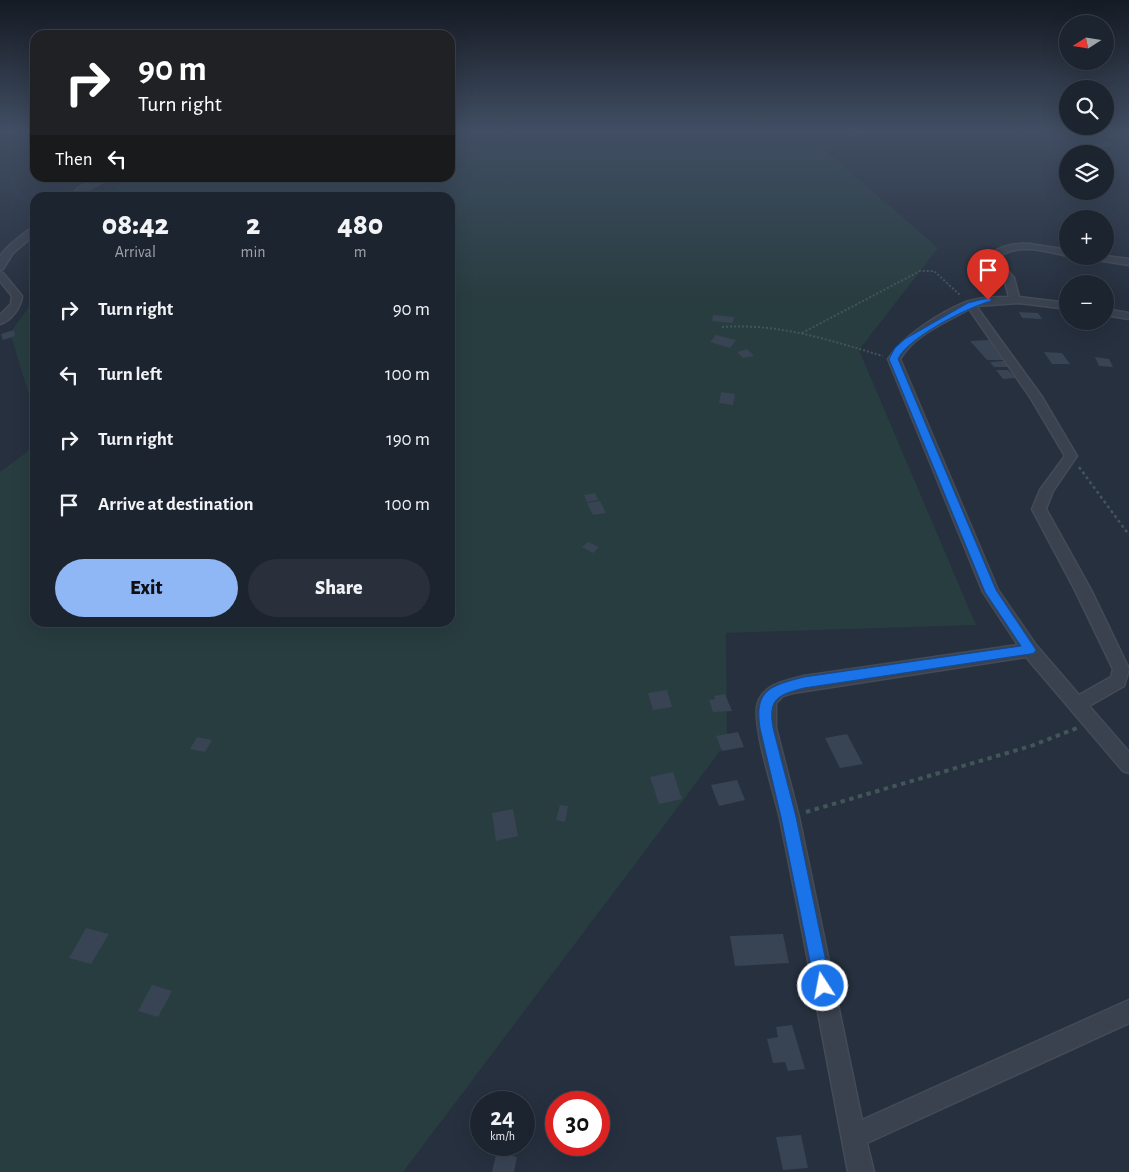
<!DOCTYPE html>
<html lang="en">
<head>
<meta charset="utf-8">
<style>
  body { margin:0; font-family:"Alegreya Sans",sans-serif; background:#29303b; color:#f1f3f6; height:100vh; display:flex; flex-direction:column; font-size:19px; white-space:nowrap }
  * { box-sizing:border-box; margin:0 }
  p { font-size:16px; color:#a0a4aa }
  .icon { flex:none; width:28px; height:28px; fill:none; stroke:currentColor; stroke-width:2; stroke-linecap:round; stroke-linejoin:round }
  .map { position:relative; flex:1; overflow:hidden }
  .details { position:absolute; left:30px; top:192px; width:425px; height:435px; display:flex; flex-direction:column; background:#1c242f; border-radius:15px; box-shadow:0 5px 20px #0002,0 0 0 1px #3a414b }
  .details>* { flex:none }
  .hud { position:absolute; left:30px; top:30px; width:425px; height:152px; border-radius:15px; box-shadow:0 5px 20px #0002,0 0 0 1px #3a414b; background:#202124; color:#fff; overflow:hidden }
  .needle { width:32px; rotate:258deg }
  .tools { position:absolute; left:1059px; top:15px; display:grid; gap:10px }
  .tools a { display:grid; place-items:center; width:55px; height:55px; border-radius:50%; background:#1c242f; box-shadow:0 5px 20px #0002,0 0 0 1px #3a414b; font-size:25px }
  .speed { position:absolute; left:470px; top:1091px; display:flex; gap:10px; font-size:25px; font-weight:700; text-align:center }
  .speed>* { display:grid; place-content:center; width:65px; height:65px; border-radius:50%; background:#1c242f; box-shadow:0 5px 20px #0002,0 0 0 1px #3a414b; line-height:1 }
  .speed small { font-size:12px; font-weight:400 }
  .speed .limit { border:8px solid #d22; background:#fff; color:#111 }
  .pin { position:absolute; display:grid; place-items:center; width:42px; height:42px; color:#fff; margin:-51px -21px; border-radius:50% 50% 50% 0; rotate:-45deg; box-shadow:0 0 5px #0007 }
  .pin .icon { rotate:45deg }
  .me { position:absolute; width:55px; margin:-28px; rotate:349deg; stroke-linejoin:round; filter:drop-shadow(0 0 4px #0008) }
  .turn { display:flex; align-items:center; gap:18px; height:105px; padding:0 25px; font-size:22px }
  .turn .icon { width:65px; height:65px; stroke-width:2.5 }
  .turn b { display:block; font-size:35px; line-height:42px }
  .then { display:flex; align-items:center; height:48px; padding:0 25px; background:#0003; gap:10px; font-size:19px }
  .eta { display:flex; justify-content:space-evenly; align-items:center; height:85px; text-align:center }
  .eta b { font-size:30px; font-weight:800; line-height:35px }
  .cta { display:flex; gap:10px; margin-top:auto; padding:10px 25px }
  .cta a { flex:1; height:58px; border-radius:30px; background:#8fb6f5; color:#111; font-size:20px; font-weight:800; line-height:58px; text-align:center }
  .cta a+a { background:#29303b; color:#f1f3f6 }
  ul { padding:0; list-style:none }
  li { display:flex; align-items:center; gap:15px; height:65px; padding:0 25px }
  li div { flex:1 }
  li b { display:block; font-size:19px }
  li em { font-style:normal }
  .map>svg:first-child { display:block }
  .green { fill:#283d40 }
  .building { fill:#384454 }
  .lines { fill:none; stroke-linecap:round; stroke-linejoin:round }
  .street-casing { stroke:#434b58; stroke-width:3 }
  .path-far2 { stroke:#415658; stroke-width:2; stroke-dasharray:2 2; stroke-linecap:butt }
  .path-far1 { stroke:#415658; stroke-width:2.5; stroke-dasharray:3 3; stroke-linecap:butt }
  .path { stroke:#415658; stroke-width:4; stroke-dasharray:4.5 4.5; stroke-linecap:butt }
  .street { fill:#3a424f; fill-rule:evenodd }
  .route { fill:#1a73e8; stroke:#114b97 }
</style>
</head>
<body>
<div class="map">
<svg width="1129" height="1172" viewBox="0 0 1129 1172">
  <rect width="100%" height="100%" fill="#26303f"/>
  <!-- green -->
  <path class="green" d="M450 132H804L938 248 859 350 976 625 726 633 727 742 403 1172H0V472L35 446V622H450V198L108 197 123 178H450Z
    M35 299V414L10 333Z"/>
  <!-- building -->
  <path class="building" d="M1108 142 1115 145 1099 148 1092 145Z
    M1019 312 1038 313 1042 319 1022 318Z
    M713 315 734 317 733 323 712 321Z
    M14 330 15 336 3 340 1 334Z
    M716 335 736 340 730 348 710 342Z
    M989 340 996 350 1004 360H987L970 341Z
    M747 349 754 356 743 358 737 352Z
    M1044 352 1062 353 1070 364H1052Z
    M1095 357 1109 359 1113 367 1099 366Z
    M1004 361 1009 367H994L990 362Z
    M996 370H1008L1016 378 1003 379Z
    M721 392 735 394 733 405 719 403Z
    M595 493 598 500 587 502 584 495Z
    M600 501 606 513 593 515 587 503Z
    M588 542 599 547 593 553 582 547Z
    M667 690 672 707 653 710 648 693Z
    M725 694 732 711 713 712 709 700 715 699 714 696Z
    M738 732 744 747 722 751 716 736Z
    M847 734 863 764 840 768 825 738Z
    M197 737 212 740 205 752 190 749Z
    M673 772 682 799 659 804 650 777Z
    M737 780 745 800 719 806 711 785Z
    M560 805 568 806 565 822 556 820Z
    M513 809 518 836 496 841 492 813Z
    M86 928 109 934 91 964 69 958Z
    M783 934 789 963 735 966 730 936Z
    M152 985 172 991 158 1017 138 1011Z
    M792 1025 805 1069 788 1071 785 1062 773 1063 767 1039 778 1037 776 1027Z
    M801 1135 808 1168 783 1170 776 1137Z
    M497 1151 517 1157 514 1172H492Z"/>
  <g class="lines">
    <defs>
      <path id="street" d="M847 132H862L850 135Z
        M101 178H111L85 191 77 198H68L79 187Z
        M35 227V234L13 253 3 269 0 270C0 266 0 261 0 257 3 249 27 230 35 227Z
        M1030 244 1068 250V256C1045 251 1020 243 1000 256L1002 264 1014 278 1019 297 1068 303V309L1019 303 976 306 1042 397 1077 456 1053 491 1046 509 1091 590 1129 669 1124 686 1089 706 1129 752V773L1123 771 1026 657 793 693 783 696 776 703V728L799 817 862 1120 1129 1000V1023L867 1143 874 1172H848C826 1054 804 936 780 819 774 791 754 733 757 707 761 684 785 681 804 676L1018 645 983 592 888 359C904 335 940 313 966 302 979 297 995 297 1009 297L1004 279 992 265 990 255C1001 245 1016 243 1030 244ZM969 309 1030 397 1065 456 1040 490 1032 509 1075 590 1113 669 1111 677 1079 695 1036 645 998 590 900 359C915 334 945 323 969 309Z
        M1086 256H1105L1129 259V265L1090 259Z
        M0 272 3 273 22 296C21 307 11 321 0 324V315L11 304 12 296 0 281Z
        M1105 309 1129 313V319L1105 315Z"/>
    </defs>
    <!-- street casing -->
    <use href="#street" class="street-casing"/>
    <!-- path-far2 -->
    <path class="path-far2" d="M722 327C779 323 829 340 883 356
      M802 333 920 271H934L961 296"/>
    <!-- path-far1 -->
    <path class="path-far1" d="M1079 467 1129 535"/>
    <!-- path -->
    <path class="path" d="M806 812 1031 746 1077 728"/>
    <!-- street -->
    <use href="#street" class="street"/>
  </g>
  <!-- sky -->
  <linearGradient id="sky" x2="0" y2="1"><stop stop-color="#151a23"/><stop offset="0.44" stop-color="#414e63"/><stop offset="1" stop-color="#414e63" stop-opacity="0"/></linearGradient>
  <rect width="1129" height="297" fill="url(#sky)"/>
  <!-- route -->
  <path class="route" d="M988 298H991V301C968 307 907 338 898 359L996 590 1036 650 1034 653 1030 654 804 688C777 695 768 699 773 728L796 817 831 986 829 992 823 994 817 992 815 986 781 817 760 728C754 689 771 686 804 677L1021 646 985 592 889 359 895 348 905 339 968 303Z"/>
</svg>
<div class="tools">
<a><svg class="needle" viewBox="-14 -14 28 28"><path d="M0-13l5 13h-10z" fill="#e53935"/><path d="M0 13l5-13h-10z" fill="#a0a4aa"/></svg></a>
<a><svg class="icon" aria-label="search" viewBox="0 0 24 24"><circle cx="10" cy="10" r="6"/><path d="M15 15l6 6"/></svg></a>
<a><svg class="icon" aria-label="layers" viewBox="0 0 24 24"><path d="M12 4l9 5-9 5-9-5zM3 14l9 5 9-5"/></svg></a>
<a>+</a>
<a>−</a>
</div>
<div class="speed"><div>24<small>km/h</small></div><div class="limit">30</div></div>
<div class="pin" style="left:988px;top:300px;background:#d93025"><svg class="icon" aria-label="arrive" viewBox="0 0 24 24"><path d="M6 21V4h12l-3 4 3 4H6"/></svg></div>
<svg class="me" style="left:823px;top:986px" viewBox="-20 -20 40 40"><circle r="17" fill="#1a73e8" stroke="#fff" stroke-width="3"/><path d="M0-11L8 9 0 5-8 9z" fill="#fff"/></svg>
<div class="hud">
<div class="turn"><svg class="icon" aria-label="right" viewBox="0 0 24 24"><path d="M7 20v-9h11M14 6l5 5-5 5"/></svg><div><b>90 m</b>Turn right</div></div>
<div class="then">Then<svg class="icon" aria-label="left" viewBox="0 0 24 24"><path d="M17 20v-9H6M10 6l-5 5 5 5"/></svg></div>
</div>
<section class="details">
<div class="eta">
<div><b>08:42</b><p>Arrival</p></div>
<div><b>2</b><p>min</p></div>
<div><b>480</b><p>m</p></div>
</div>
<ul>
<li><svg class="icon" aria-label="right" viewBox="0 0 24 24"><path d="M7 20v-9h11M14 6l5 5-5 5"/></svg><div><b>Turn right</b></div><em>90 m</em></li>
<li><svg class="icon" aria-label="left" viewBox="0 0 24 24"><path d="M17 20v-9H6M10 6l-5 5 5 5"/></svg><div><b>Turn left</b></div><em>100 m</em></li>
<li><svg class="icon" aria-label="right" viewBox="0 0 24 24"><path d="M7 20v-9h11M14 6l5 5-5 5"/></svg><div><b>Turn right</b></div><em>190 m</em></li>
<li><svg class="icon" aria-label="arrive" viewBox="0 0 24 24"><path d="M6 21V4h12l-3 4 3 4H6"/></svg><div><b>Arrive at destination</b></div><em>100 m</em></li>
</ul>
<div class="cta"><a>Exit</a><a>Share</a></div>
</section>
</div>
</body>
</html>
